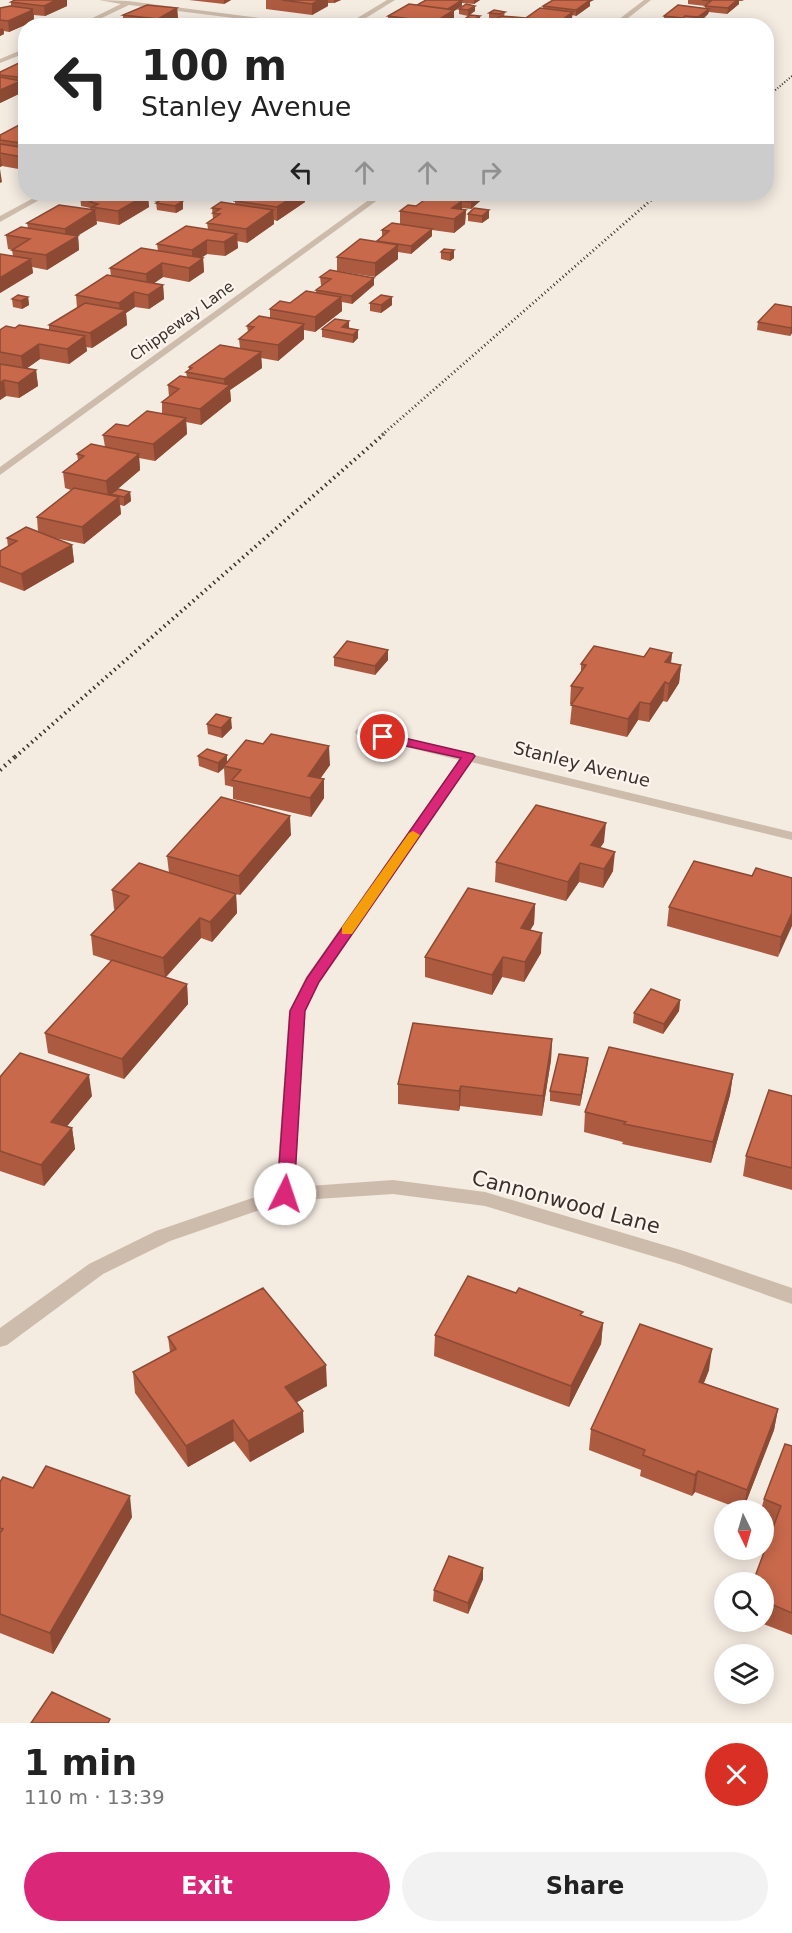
<!DOCTYPE html>
<html lang="en">
<head>
<meta charset="utf-8">
<style>
  body { margin:0; font-family:"DejaVu Sans",sans-serif; background:#f2f2f2; color:#222; height:100vh; display:flex; flex-direction:column; font-size:22px; white-space:nowrap }
  * { box-sizing:border-box; margin:0 }
  p { font-size:20px; color:#767676 }
  .icon { flex:none; width:33px; height:33px; fill:none; stroke:currentColor; stroke-width:2; stroke-linecap:round; stroke-linejoin:round }
  .map { position:relative; height:1723px; overflow:hidden }
  .side { display:flex; flex-direction:column; background:#fff; flex:1 }
  .side>* { flex:none }
  .guide { position:absolute; left:18px; top:18px; width:756px; height:183px; border-radius:24px; box-shadow:0 3px 15px #0003; background:#fff; color:#222; overflow:hidden }
  .needle { width:39px; rotate:175deg }
  .tools { position:absolute; left:714px; top:1500px; display:grid; gap:12px }
  .tools a { display:grid; place-items:center; width:60px; height:60px; border-radius:50%; background:#fff; box-shadow:0 3px 15px #0003; font-size:30px }
  .pin { position:absolute; display:grid; place-items:center; width:51px; height:51px; color:#fff; margin:-26px; border:3px solid #fff; border-radius:50%; box-shadow:0 2px 6px #0007 }
  .me { position:absolute; width:66px; margin:-33px; rotate:4deg; stroke-linejoin:round; filter:drop-shadow(0 0 4px #0008) }
  .turn { display:flex; align-items:center; gap:21px; height:126px; padding:0 24px; font-size:27px }
  .turn .icon { width:78px; height:78px; stroke-width:2.5 }
  .turn b { display:block; font-size:42px; line-height:51px }
  .lanes { display:flex; align-items:center; height:57px; padding:0 24px; background:#0003; justify-content:center; gap:30px; direction:ltr }
  .lanes .off { opacity:.35 }
  .round { display:grid; place-items:center; flex:none; width:63px; height:63px; border-radius:32px; background:#f2f2f2 }
  .head { display:flex; align-items:center; justify-content:space-between; height:102px; padding:0 24px }
  h1 { font-size:36px; font-weight:800; line-height:45px }
  .action { display:flex; gap:12px; margin-top:auto; padding:12px 24px }
  .action a { flex:1; height:69px; border-radius:36px; background:#db2777; color:#fff; font-size:24px; font-weight:800; line-height:69px; text-align:center }
  .action a+a { background:#f2f2f2; color:#222 }
  .map>svg:first-child { display:block }
  .lines { fill:none; stroke-linecap:round; stroke-linejoin:round }
  .minor { fill:#cdbbac; fill-rule:evenodd }
  .rail-far3 { stroke:#3b302b; stroke-width:2; stroke-dasharray:1 2; stroke-linecap:butt }
  .rail-far2 { stroke:#3b302b; stroke-width:3; stroke-dasharray:1 3; stroke-linecap:butt }
  .rail-far1 { stroke:#3b302b; stroke-width:4; stroke-dasharray:1.5 4; stroke-linecap:butt }
  .rail { stroke:#3b302b; stroke-width:4.5; stroke-dasharray:1.5 4.5; stroke-linecap:butt }
  .wall { fill:#ac5a40 }
  .shaded-wall { fill:#8c4a34 }
  .building { fill:#c8694b; stroke:#8c4a34; stroke-width:1.5 }
  .route { fill:#db2777; stroke:#8e194d; stroke-width:1.5 }
  .slow { fill:#f59e0b }
  .labels { text-anchor:middle; dominant-baseline:central; stroke-width:4.5; stroke-linejoin:round; paint-order:stroke }
  .far-street-label { font-size:15px; fill:#3b302b; stroke:#fbf5ee }
  .street-label { font-size:18px; fill:#3b302b; stroke:#fbf5ee }
  .near-street-label { font-size:21px; fill:#3b302b; stroke:#fbf5ee }
</style>
</head>
<body>
<div class="map">
<svg width="792" height="1723" viewBox="0 0 792 1723">
  <rect width="100%" height="100%" fill="#f4ebe1"/>
  <g class="lines">
    <!-- minor -->
    <path class="minor" d="M99 0 128 1 321 26H298L129 5 85 26H76L121 4Z
      M387 0H395L353 26H344Z
      M644 0H651L618 26H610Z
      M26 48V53L0 63V59Z
      M41 194H50L0 222V216Z
      M377 194H386L0 475V467Z
      M362 728 792 832V840L471 762 320 982 305 1011 295 1187 393 1180 485 1192 684 1251 792 1288V1304L679 1264 485 1206 393 1194 286 1201 170 1241 103 1274 7 1345 0 1347V1328L89 1264 156 1231 276 1190 289 1011 306 977 459 760 357 735 355 732 357 729Z"/>
    <!-- rail-far3 -->
    <path class="rail-far3" d="M766 98 792 76"/>
    <!-- rail-far2 -->
    <path class="rail-far2" d="M382 435 658 194"/>
    <!-- rail-far1 -->
    <path class="rail-far1" d="M15 757 384 434"/>
    <!-- rail -->
    <path class="rail" d="M0 770 17 755"/>
  </g>
  <!-- wall -->
  <path class="wall" d="M15 0H67V6L45 16 34 15V21L9 32 4 31V34L0 36V8L11 6V2Z
    M189 0H231L224 4Z
    M266 0H341L334 3H328V6L312 15 266 9Z
    M426 0H480L474 4 462 3V6L454 11V21L446 26H388V16L417 5Z
    M688 0H744L742 1H739V4L727 14 709 12 708 14 704 18 708 21 714 22 713 26H650V24L664 19V16L705 8V6L688 4Z
    M590 2V6L576 16 572 15V18L561 26H488V24L495 20 489 19V13L505 12 504 16 526 18 543 9V6Z
    M177 8 178 19 167 26H123V15Z
    M459 9 475 11 468 16 459 14Z
    M480 16V22L475 25 466 24V18Z
    M26 62V90H22L23 92 0 103V72Z
    M21 124 24 170 2 166 0 167V135Z
    M80 194H172L164 199 183 201V209L176 213 157 210 156 203 158 202 148 200 149 207 119 225 96 221 97 224 76 236H78L79 250 47 270 32 267 33 273 0 293V254L13 256 12 250 8 249 6 235 28 228 27 223 90 209V208L81 206Z
    M441 194H488L471 209 462 208V210H466L465 224 454 233 432 230V236L411 254 398 252V259L375 277 337 271V257L377 242 382 237V230L400 224V211L416 206 438 197 442 194Z
    M235 201 305 202 277 221 274 220V224L247 243 237 241 238 248 225 256 207 254 201 258H203L204 272 189 282 163 277 154 283 163 285 164 299 149 309 135 307 126 313 127 325 92 348 86 347 87 351 69 364 40 359 26 369 36 370 38 386 19 398 6 396 0 400V330L15 328 49 330V325L77 308 76 295 111 276 110 268 158 251 157 244 208 229 207 223 213 219 212 208 235 204Z
    M474 208 489 218 482 223 468 221V214Z
    M454 250V258L450 261 441 259V252Z
    M320 277 374 278V285L352 304 342 302V311L315 332 304 330V339L278 361 261 358 262 368 230 390 231 401 201 425 186 422 187 434 155 461 139 458 140 470 113 493 130 492 131 501 124 506 120 505 121 514 84 544 54 538 72 545 74 562 24 591 0 582V551L8 547 7 538 38 532 37 517 71 490 65 488 63 472 78 460 77 454 105 447 103 435 162 414V402L169 397 168 385 187 377 186 372 189 369V367L240 348 239 339 248 332 247 326 270 318V309L290 303 316 292V290L323 286 321 285Z
    M28 297 29 305 22 309 13 307 12 299Z
    M392 297V305L381 313 370 311V303Z
    M792 307V333L790 336 757 330 758 322Z
    M349 328 358 338 353 343 322 337V329Z
    M388 650V660L375 675 334 666V657Z
    M672 653 671 663 681 665 679 683 667 702 663 701 649 722 638 720 627 737 570 724 572 704H570L571 686 581 672V664L644 657Z
    M207 724 232 728 222 738 208 734Z
    M198 756 227 763 330 765 320 779H324V798L311 817 233 799V787L225 785 224 768 218 773 199 766Z
    M291 835 240 895 236 894 237 913 212 942 201 938 166 977 187 984 188 1004 124 1079 48 1053 45 1033 111 961 93 955 91 935 115 910 114 909 112 890 169 873 167 856Z
    M604 842 600 848 613 871 603 888 579 882 566 901 495 882 496 862Z
    M792 878 778 957 667 926 669 907Z
    M535 904 534 924 530 930 541 953 524 982 502 977 492 995 425 977V957Z
    M680 1000 679 1011 663 1034 633 1023 634 1013Z
    M552 1039 551 1060 542 1116 460 1106 459 1111 398 1104V1084Z
    M588 1058 587 1069 580 1106 550 1101V1091Z
    M733 1074 730 1095 711 1163 622 1144 623 1142 584 1132 585 1112Z
    M0 1077 92 1096 67 1126 72 1128 75 1149 44 1186 0 1171Z
    M792 1096V1190L743 1176 746 1156Z
    M582 1316 603 1323 601 1344 569 1407 434 1356 435 1335Z
    M168 1337 327 1386 297 1402 304 1432 250 1462 234 1441 188 1467 135 1393 133 1372 170 1352Z
    M709 1370 704 1383 778 1409 774 1430 743 1510 695 1492 692 1496 640 1476 641 1470 589 1450 591 1429Z
    M792 1446V1635L758 1622H764V1582L774 1525 764 1522V1510H761L764 1499Z
    M0 1482 33 1488 132 1517 53 1654 0 1633Z
    M483 1568V1579L468 1614 433 1601 434 1590Z"/>
  <!-- shaded-wall -->
  <path class="shaded-wall" d="M56 0H67V6L45 16 44 6Z
    M224 0H231L224 4Z
    M319 0H328V6L312 15V4Z
    M334 0H341L334 3Z
    M462 0V6L454 11V21L446 26H435V22L446 10Z
    M474 0H480L474 4Z
    M588 0H594L590 2V6L576 16V10Z
    M737 0H739V4L727 14 728 8Z
    M475 6V11L468 16V10Z
    M177 8 178 19 167 26H158V19Z
    M33 9 34 21 9 32 8 21Z
    M709 9 708 14 695 25 696 19Z
    M573 12 572 18 561 26H557V23Z
    M480 16V22L475 25V19Z
    M551 20V26H543Z
    M3 28 4 34 0 36V29Z
    M21 81 23 92 0 103V90Z
    M26 140V154L22 156 20 143Z
    M0 153 2 166 0 167Z
    M26 155V169L24 170 22 157Z
    M0 169 2 182 0 183Z
    M148 194 149 207 119 225 118 211Z
    M158 194H172L159 202Z
    M298 194H304L305 202 277 221V207Z
    M480 194H488L471 209V202Z
    M183 201V209L176 213 175 206Z
    M462 201V213L466 210 465 224 454 233V219L452 208Z
    M95 210 97 224 66 243 65 229Z
    M273 210 274 224 247 243 246 229Z
    M489 210V218L482 223V216Z
    M432 229V236L411 254V246Z
    M237 234 238 248 225 256 224 242Z
    M78 236 79 250 47 270 46 255Z
    M207 240V254L192 264V250Z
    M398 245V259L375 277V263Z
    M454 250V258L450 261V253Z
    M203 258 204 272 189 282V268Z
    M31 259 33 273 0 293V278Z
    M162 263 163 277 147 288 146 274Z
    M374 278V285L352 304 351 296Z
    M163 285 164 299 149 309 148 295Z
    M134 292 135 307 126 313 127 325 92 348 90 333 120 314 119 303Z
    M28 297 29 305 22 309 21 301Z
    M341 297 342 311 315 332V317Z
    M392 297V305L381 313V305Z
    M349 321V329L342 327Z
    M304 324V339L278 361V345Z
    M792 326V333L790 336 791 328Z
    M358 330V338L353 343V335Z
    M85 336 87 351 69 364 67 349Z
    M39 344 40 359 23 371 21 356Z
    M261 352 262 368 230 390 231 401 201 425 200 409 225 390 224 379Z
    M36 370 38 386 19 398 18 383Z
    M4 380 6 396 0 400V383Z
    M186 418 187 434 155 461 153 444Z
    M139 454 140 470 108 497 106 481Z
    M130 492 131 501 124 506V497Z
    M119 497 121 514 84 544 82 527Z
    M72 545 74 562 24 591 21 574Z
    M388 650V660L375 675V666Z
    M672 653 670 671 665 662Z
    M681 665 679 683 667 702 669 684Z
    M665 682 663 701 649 722 650 704Z
    M640 702 638 720 627 737 628 719Z
    M231 718 232 728 222 738 221 728Z
    M329 746 330 765 308 795V776Z
    M227 755V765L224 766V768L218 773V763Z
    M324 779V798L311 817 310 798Z
    M290 816 291 835 240 895 239 876Z
    M606 823 604 842 589 865 591 845Z
    M615 852 613 871 603 888 604 869Z
    M580 863 579 882 566 901 568 882Z
    M236 894 237 913 212 942 210 922Z
    M535 904 534 924 520 947 521 928Z
    M792 913V926L778 957 781 937Z
    M200 918 201 938 165 978 163 958Z
    M542 933 541 953 524 982 525 962Z
    M503 957 502 977 492 995V975Z
    M187 984 188 1004 124 1079 122 1059Z
    M680 1000 679 1011 663 1034 664 1024Z
    M552 1039 551 1060 542 1116 543 1096Z
    M588 1058 587 1069 580 1106 581 1095Z
    M733 1074 730 1095 711 1163 713 1142Z
    M89 1075 92 1096 54 1142 51 1122Z
    M461 1086 460 1106 459 1111V1091Z
    M72 1128 75 1149 44 1186 41 1165Z
    M603 1323 601 1344 569 1407 571 1386Z
    M712 1349 709 1370 696 1402 699 1382Z
    M326 1365 327 1386 286 1408 285 1387Z
    M778 1409 774 1430 743 1510 747 1490Z
    M303 1411 304 1432 250 1462 248 1441Z
    M233 1420 234 1441 188 1467 186 1446Z
    M698 1471 695 1492 692 1496 695 1475Z
    M130 1496 132 1517 53 1654 50 1633Z
    M483 1568V1579L468 1614V1603Z"/>
  <!-- building -->
  <path class="building" d="M15 0H56L44 6 11 2Z
    M282 0H319L312 4Z
    M426 0H462L448 9 417 5Z
    M553 0H590L576 10 543 6Z
    M702 0H737L728 8 705 6 711 1Z
    M409 4 454 10 435 22 388 16Z
    M466 4 475 6 468 10 459 9Z
    M147 5 177 8 158 19 123 15Z
    M678 5 709 9 698 17 685 16 683 18 664 16Z
    M10 6 33 9 30 10H33L8 21 0 20V8Z
    M540 8 573 12 557 23 551 22V20L526 18Z
    M494 10 505 12 500 14 489 13Z
    M470 15 480 16 475 19 466 18Z
    M501 16 551 20 543 26H500L488 24Z
    M685 16 709 19 706 21 714 22 710 26H665L650 24 657 19 679 21Z
    M250 22 280 25 239 26Z
    M23 61 26 62V78L0 75V72Z
    M0 77 21 81 0 90Z
    M21 124H26V140L20 143 0 140V135Z
    M0 144 26 148V155L22 157 0 153Z
    M83 194H148L118 211 92 207 98 204 90 202 100 196Z
    M246 194H298L277 207 235 201Z
    M443 194H480L471 202 438 197Z
    M430 196 462 201 452 208 466 210 454 219 400 211 408 205 416 206Z
    M164 198 183 201 175 206 156 203Z
    M221 202 273 210 246 229 207 223 220 214 213 213 220 209 212 208Z
    M59 205 95 210 65 229 27 223Z
    M474 208 489 210 482 216 468 214Z
    M392 223 432 229 411 246 377 241 389 231 382 230Z
    M186 226 237 234 224 242 207 240 192 250 157 244Z
    M21 227 78 236 46 255 12 250 30 239 6 235Z
    M360 239 398 245 375 263 337 257Z
    M141 248 203 258 189 268 162 263 146 274 110 268Z
    M444 249 454 250 450 253 441 252Z
    M0 254 31 259 0 278Z
    M330 270 374 278 351 296 316 290 331 279 320 277Z
    M107 275 163 285 148 295 134 292 119 303 76 295Z
    M306 291 341 297 315 317 270 309 280 301 290 303Z
    M18 295 28 297 21 301 12 299Z
    M381 295 392 297 381 305 370 303Z
    M85 303 126 310 90 333 49 325Z
    M775 304 792 307V326L791 328 758 322Z
    M259 316 304 324 278 345 239 339 254 327 247 326Z
    M335 319 349 321 342 327 358 330 353 335 322 329Z
    M19 325 85 336 67 349 39 344 21 356 0 352V330L6 326 15 328Z
    M220 345 261 352 224 379 186 372 192 368 189 367Z
    M0 364 36 370 18 383 4 380 0 383Z
    M180 376 230 385 200 409 162 402 179 389 168 385Z
    M147 411 186 418 153 444 103 435 116 424 128 426Z
    M91 444 139 454 106 481 63 472 84 456 77 454Z
    M74 488 119 497 82 527 37 517Z
    M118 489 130 492 124 497 111 494Z
    M26 527 72 545 21 574 0 566V551L17 541 7 538Z
    M347 641 388 650 375 666 334 657Z
    M594 646 644 657 650 648 672 653 665 662 681 665 669 684 665 682 650 704 640 702 628 719 571 705 583 688 571 686 586 665 581 664Z
    M216 714 231 718 221 728 207 724Z
    M271 734 329 746 308 776 324 779 310 798 232 780 241 770 224 766 246 740 263 744Z
    M207 749 227 755 218 763 198 756Z
    M221 797 290 816 239 876 167 856Z
    M536 805 606 823 591 845 615 852 604 869 580 863 568 882 496 862Z
    M694 861 752 876 756 868 792 878V913L781 937 669 907Z
    M139 863 236 894 210 922 200 918 163 958 91 935 129 896 112 890Z
    M468 888 535 904 521 928 542 933 525 962 503 957 492 975 425 957Z
    M112 960 187 984 122 1059 45 1033Z
    M651 989 680 1000 664 1024 634 1013Z
    M413 1023 552 1039 543 1096 461 1086 459 1091 398 1084Z
    M609 1047 733 1074 713 1142 624 1124 626 1122 585 1112Z
    M20 1053 89 1075 51 1122 72 1128 41 1165 0 1151V1077Z
    M559 1054 588 1058 581 1095 550 1091Z
    M769 1090 792 1096V1168L746 1156Z
    M468 1276 516 1293 519 1288 583 1312 580 1315 603 1323 571 1386 435 1335Z
    M263 1288 326 1365 285 1387 303 1411 248 1441 233 1420 186 1446 133 1372 176 1349 168 1337Z
    M640 1324 712 1349 699 1382 778 1409 747 1490 698 1471 695 1475 643 1455 645 1450 591 1429Z
    M785 1444 792 1446V1613L764 1601V1582H753L781 1506 764 1499Z
    M46 1466 130 1496 50 1633 0 1614V1533L3 1529 0 1528V1482L3 1477 33 1488Z
    M449 1556 483 1568 468 1603 434 1590Z
    M52 1692 110 1719 108 1723H31Z"/>
  <!-- route -->
  <path class="route" d="M383 733 473 754 475 756 319 982 305 1011 294 1194 285 1200 277 1194 290 1011 307 978 461 758 379 740 377 737Z"/>
  <!-- slow -->
  <path class="slow" d="M413 831 420 835 352 934H342V927L409 833Z"/>
  <g class="labels">
    <!-- far-street labels -->
    <g class="far-street-label">
      <text transform="translate(182 321) rotate(-36)">Chippeway Lane</text>
    </g>
    <!-- street labels -->
    <g class="street-label">
      <text transform="translate(582 764) rotate(14)">Stanley Avenue</text>
    </g>
    <!-- near-street labels -->
    <g class="near-street-label">
      <text transform="translate(566 1202) rotate(15)">Cannonwood Lane</text>
    </g>
  </g>
</svg>
<div class="tools">
<a><svg class="needle" viewBox="-14 -14 28 28"><path d="M0-13l5 13h-10z" fill="#e53935"/><path d="M0 13l5-13h-10z" fill="#767676"/></svg></a>
<a><svg class="icon" aria-label="search" viewBox="0 0 24 24"><circle cx="10" cy="10" r="6"/><path d="M15 15l6 6"/></svg></a>
<a><svg class="icon" aria-label="layers" viewBox="0 0 24 24"><path d="M12 4l9 5-9 5-9-5zM3 14l9 5 9-5"/></svg></a>
</div>
<div class="pin" style="left:383px;top:737px;background:#d93025"><svg class="icon" aria-label="arrive" viewBox="0 0 24 24"><path d="M6 21V4h12l-3 4 3 4H6"/></svg></div>
<svg class="me" style="left:285px;top:1194px" viewBox="-20 -20 40 40"><circle r="19" fill="#fff"/><path d="M0-13L10 11 0 6-10 11z" fill="#db2777"/></svg>
<div class="guide">
<div class="turn"><svg class="icon" aria-label="left" viewBox="0 0 24 24"><path d="M17 20v-9H6M10 6l-5 5 5 5"/></svg><div><b>100 m</b>Stanley Avenue</div></div>
<div class="lanes"><svg class="icon" aria-label="left" viewBox="0 0 24 24"><path d="M17 20v-9H6M10 6l-5 5 5 5"/></svg><svg class="icon off" aria-label="ahead" viewBox="0 0 24 24"><path d="M12 20V5M6 11l6-6 6 6"/></svg><svg class="icon off" aria-label="ahead" viewBox="0 0 24 24"><path d="M12 20V5M6 11l6-6 6 6"/></svg><svg class="icon off" aria-label="right" viewBox="0 0 24 24"><path d="M7 20v-9h11M14 6l5 5-5 5"/></svg></div>
</div>
</div>
<section class="side">
<div class="head"><div><h1>1 min</h1><p>110 m · 13:39</p></div><a class="round" style="background:#d93025;color:#fff"><svg class="icon" aria-label="close" viewBox="0 0 24 24"><path d="M6 6l12 12M18 6L6 18"/></svg></a></div>
<div class="action"><a>Exit</a><a>Share</a></div>
</section>
</body>
</html>
